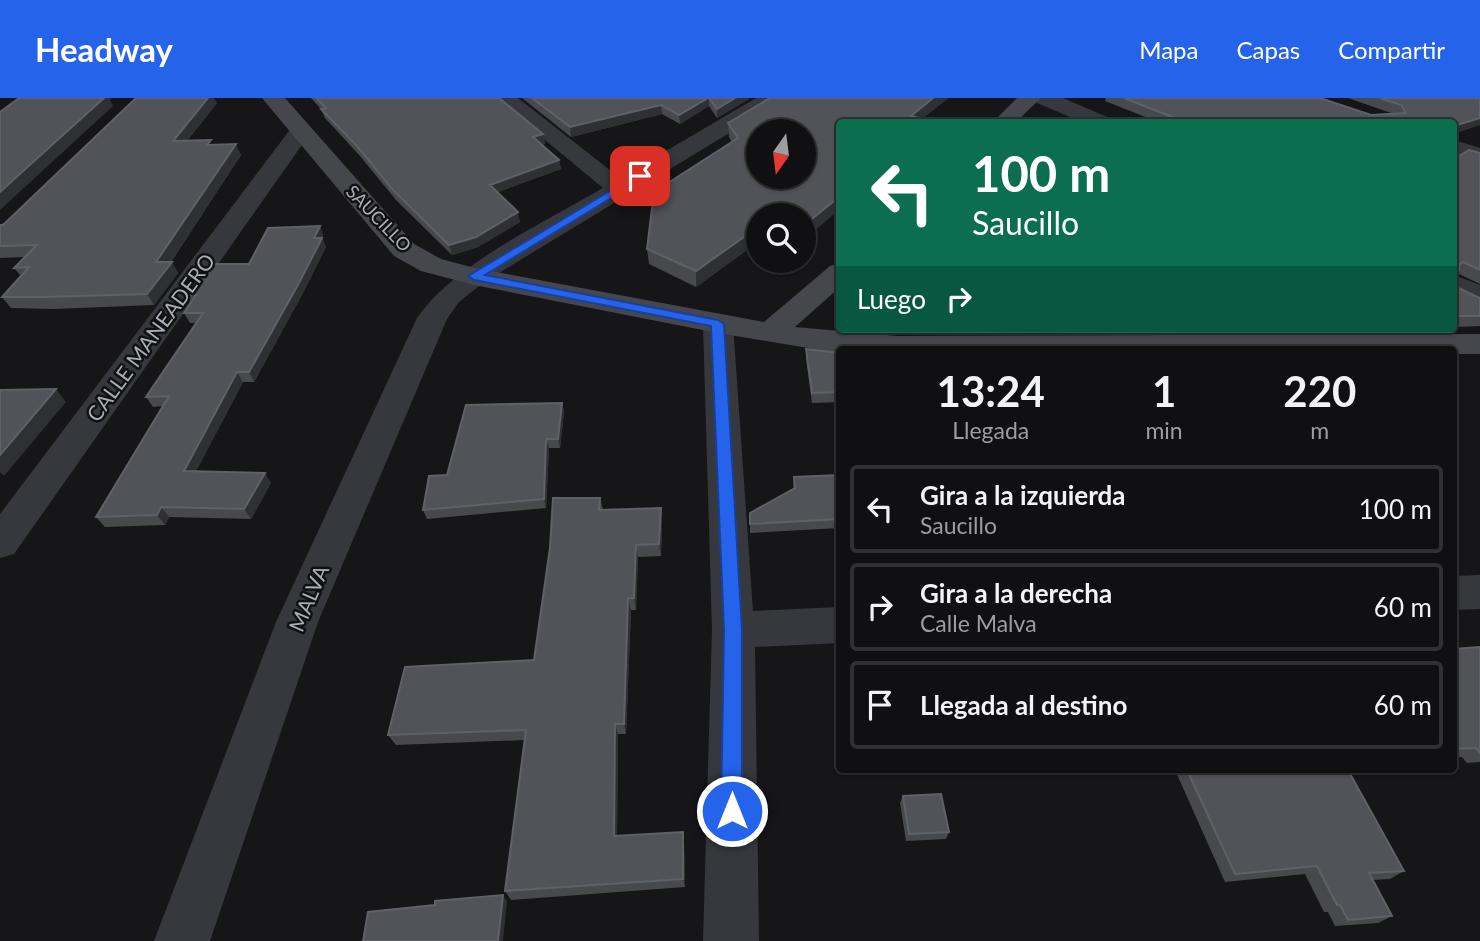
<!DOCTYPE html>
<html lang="es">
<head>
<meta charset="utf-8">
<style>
  body { margin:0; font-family:Lato,sans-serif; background:#19191b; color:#f1f3f6; height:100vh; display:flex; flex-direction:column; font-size:26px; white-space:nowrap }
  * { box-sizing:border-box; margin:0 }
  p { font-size:23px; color:#9c9d9f }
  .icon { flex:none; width:38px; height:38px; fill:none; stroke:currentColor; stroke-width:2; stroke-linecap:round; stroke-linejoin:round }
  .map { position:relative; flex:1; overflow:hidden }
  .sheet { position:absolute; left:836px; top:248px; width:621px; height:427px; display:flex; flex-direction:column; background:#101012; border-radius:7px; box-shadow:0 2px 5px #0004,0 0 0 2px #303032 }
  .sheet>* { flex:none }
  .hud { position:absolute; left:836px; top:21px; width:621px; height:214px; border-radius:7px; box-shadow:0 2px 5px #0004,0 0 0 2px #303032; background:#0b6e4f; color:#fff; overflow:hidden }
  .needle { width:46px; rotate:194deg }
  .controls { position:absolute; left:746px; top:21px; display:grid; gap:14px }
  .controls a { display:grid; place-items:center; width:70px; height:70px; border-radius:50%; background:#101012; box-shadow:0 2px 5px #0004,0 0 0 2px #303032; font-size:35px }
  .pin { position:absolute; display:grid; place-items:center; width:60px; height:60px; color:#fff; margin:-30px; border-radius:14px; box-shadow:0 4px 10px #0006 }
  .me { position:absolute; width:77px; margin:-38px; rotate:0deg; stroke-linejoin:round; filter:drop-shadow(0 0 5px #0008) }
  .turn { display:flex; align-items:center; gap:24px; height:147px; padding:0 21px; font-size:32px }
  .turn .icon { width:91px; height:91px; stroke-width:2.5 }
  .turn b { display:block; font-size:49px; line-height:60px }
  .then { display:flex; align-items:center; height:66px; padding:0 21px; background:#0003; gap:14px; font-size:26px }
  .eta { display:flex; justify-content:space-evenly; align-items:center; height:119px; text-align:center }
  .eta b { font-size:42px; font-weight:700; line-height:49px }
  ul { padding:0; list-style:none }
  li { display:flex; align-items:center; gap:21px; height:88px; margin:0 14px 10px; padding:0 7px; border:4px solid #303032; border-radius:7px }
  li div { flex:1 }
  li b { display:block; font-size:26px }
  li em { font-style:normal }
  header { display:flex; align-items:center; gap:42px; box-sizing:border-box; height:98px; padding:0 35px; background:#2563eb; color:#fff }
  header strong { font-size:33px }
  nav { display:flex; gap:38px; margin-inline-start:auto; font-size:24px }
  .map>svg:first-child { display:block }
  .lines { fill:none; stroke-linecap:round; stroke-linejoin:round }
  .street { fill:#37383d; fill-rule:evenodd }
  .secondary { fill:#45474d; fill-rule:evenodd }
  .wall { fill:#47494d }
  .shaded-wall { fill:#2f3033 }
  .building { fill:#525359; stroke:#5f6168; stroke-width:2; fill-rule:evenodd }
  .route { fill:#2563eb; stroke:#184099; stroke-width:2 }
  .labels { text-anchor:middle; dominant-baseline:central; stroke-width:5; stroke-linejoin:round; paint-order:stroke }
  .far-street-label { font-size:18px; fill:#a8adb8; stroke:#111113 }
  .street-label { font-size:21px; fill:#a8adb8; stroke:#111113 }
</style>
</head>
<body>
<header>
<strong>Headway</strong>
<nav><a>Mapa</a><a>Capas</a><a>Compartir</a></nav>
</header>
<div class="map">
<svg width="1480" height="843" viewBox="0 0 1480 843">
  <rect width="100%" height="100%" fill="#161618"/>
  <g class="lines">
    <!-- street -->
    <path class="street" d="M494 0H518L620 80 756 0H782L779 5 484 184 459 204 447 221 318 524 210 843H154L276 524 417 220C455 165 544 125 603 90Z
      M1034 0H1063L1107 19 1110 24H1082L1037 5Z
      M300 27 308 29 311 34 14 456 0 460V416L292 29Z
      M1454 42 1480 50V65L1454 57Z
      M1454 177 1480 187V207L1454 197Z
      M718 217 729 220 733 226 753 513 840 509V545L755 549 759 843H703L712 532 703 226 707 220Z
      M1147 231C1170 231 1195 227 1210 249L1208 252C1185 252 1161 252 1147 231Z
      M1480 477V511L1454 512V478Z"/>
    <!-- secondary -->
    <path class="secondary" d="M262 0H285L414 146 441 161 475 170 764 224 830 168 840 165V189L795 229 897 238 1480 236V256H1454V252L826 253 718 235 474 187 421 173 394 158Z
      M1017 0H1041L1016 24H993Z"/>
  </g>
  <!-- wall -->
  <path class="wall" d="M311 0H499L543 36 545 46 542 47 559 62 561 71 498 94 520 124 478 149 452 157 396 102 360 58 325 20 321 11Z
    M522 0H749V1L717 20 709 8 680 26 662 16 571 39Z
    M770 0H948L922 21 840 24 806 140 803 139V117H758V144L696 189 649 166 647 151 732 44 729 39 728 25Z
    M1106 0H1320L1371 17 1394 16 1348 0H1480L1454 24H1158L1105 3Z
    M217 5 187 43 213 47 241 57 171 164 178 175 154 207 53 211 11 210 2 199 21 178 14 170 25 159 0 160V127Z
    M1480 55V186L1457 175 1454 179V61Z
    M320 128 323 137 322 140 326 149 303 195 254 284H243L196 373 271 385 251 421 169 419 165 427 105 429 96 419 163 308 153 309 146 299 197 225H190L184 215 191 204 187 197 249 166Z
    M1454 188 1480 200V228L1454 229Z
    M806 251 840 255V304L812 305 806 261Z
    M562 305 564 314 560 350H549L546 410 427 421 423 412 447 377Z
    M840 377V430L750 435V415L793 391 794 379Z
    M600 400 603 412 662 423 661 458 638 459 636 512H631L626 636H618L617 738 683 734 684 743 685 789 511 802 505 793 524 642 396 647 388 637 534 562Z
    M1480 549V664L1467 665 1462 659H1454V551Z
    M1175 672H1348L1404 773 1390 781 1372 782 1392 818 1378 825 1335 828 1328 814H1324L1305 776 1225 784Z
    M903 698 949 734 946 741 906 743 900 705Z"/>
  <!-- shaded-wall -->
  <path class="shaded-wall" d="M99 0H112L110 2 113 8 0 112V94Z
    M208 0H214L217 5 178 54 173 43Z
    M708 0H709V8L680 26 679 17Z
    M735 0H749V1L717 20V11Z
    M933 0H948L918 24 911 18Z
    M661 7 662 16 571 39 570 29Z
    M1480 20V27L1454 36V28Z
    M543 36 545 46 535 48 533 39Z
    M236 46 241 57 164 174 172 164 178 175 154 207 147 196 156 164Z
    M559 62 561 71 492 96 490 87Z
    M840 98V111L806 140 807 125Z
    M518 114 520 124 478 149 452 157 449 147Z
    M320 128 323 137 322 140 326 149 303 195 254 284 249 274Z
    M758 129V144L696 189V173Z
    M237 274 243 284 191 383 184 373Z
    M56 291 66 304 4 378 0 374V357Z
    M562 305 564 314 560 350 558 341Z
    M546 341 549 350 546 410 544 401Z
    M265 375 271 385 251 421 244 411Z
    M161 409 169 419 165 427 157 417Z
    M661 410 662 423 661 458 659 446Z
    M636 447 638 459 636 512 634 500Z
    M628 500 631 512 626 636 624 626Z
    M615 626 618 636 617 747 614 738Z
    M683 734 684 743 685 789 683 781Z
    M503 797 507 803 503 843H498Z"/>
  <!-- building -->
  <path class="building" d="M19 0H104L0 94V14Z
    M136 0H208L173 43 211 42 207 47 236 46 156 164H172L147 196 44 199H2L29 169 14 170 37 147 0 148V127H3Z
    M316 0H499L543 36 533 39 559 62 490 87 518 114 476 139 449 147 393 92 357 48 321 11 326 10Z
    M532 0H708L679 17 661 7 570 29Z
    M709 0H735L717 11Z
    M770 0H933L911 18 934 24H840V98L807 125 803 124V117H783L777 115 775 117H758V129L696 173 647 151 654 94 738 40 728 25ZM758 33H803V79H758Z
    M1124 0H1320L1371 17 1406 15 1401 7 1380 0H1480V20L1454 28V24H1185Z
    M1469 52 1480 55V172L1463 164 1459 167V172H1454V61Z
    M320 128 314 140H322L299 185 249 274H237L184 373 265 375 244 411 161 409 157 417 96 419 169 298 146 299 203 215H184L196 197H187L210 166H249L268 130Z
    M1454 188 1480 200V218H1454Z
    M806 251 840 255V294L812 295Z
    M56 291 0 357V292Z
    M562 305 558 341H546L544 401 423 412 429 378 447 377 466 307Z
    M840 377V421L750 426V415L795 390 794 379Z
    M553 400H600L599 412 661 410 659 446 636 447 634 500H628L624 626H615L614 738 683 734V781L505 793 526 632 388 637 405 569 534 562 550 450Z
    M1480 549V655L1476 650 1454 651V551Z
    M1187 672H1348L1404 773 1369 775 1392 818 1348 822 1340 807H1337L1317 768 1235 776Z
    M941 696 949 734 909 736 903 698Z
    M503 797 498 843H363L368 814 435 807V803Z"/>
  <!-- route -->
  <path class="route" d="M640 75 644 76V80L485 177 718 222 724 226 742 532V713L739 721 732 724 724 721 721 713 724 532 711 228 474 182 468 178Z"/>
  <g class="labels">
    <!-- far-street labels -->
    <g class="far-street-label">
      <text transform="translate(379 120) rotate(46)">SAUCILLO</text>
    </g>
    <!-- street labels -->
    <g class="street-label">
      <text transform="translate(150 239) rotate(-54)">CALLE MANEADERO</text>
      <text transform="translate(308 500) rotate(-67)">MALVA</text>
    </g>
  </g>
</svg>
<div class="controls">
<a><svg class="needle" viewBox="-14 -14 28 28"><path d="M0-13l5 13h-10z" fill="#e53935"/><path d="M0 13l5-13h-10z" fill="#9c9d9f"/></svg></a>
<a><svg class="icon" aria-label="search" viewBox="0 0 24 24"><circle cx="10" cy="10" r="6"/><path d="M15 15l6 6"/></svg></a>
</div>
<div class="pin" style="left:640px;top:78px;background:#d93025"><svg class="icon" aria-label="arrive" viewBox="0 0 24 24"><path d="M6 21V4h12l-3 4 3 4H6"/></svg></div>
<svg class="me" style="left:732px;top:713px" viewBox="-20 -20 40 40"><circle r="17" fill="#2563eb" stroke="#fff" stroke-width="3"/><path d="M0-11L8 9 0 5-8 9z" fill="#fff"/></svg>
<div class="hud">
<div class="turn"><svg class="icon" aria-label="left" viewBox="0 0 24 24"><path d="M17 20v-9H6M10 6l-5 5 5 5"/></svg><div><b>100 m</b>Saucillo</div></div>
<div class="then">Luego<svg class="icon" aria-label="right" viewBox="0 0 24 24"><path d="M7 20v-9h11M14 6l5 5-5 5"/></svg></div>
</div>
<section class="sheet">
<div class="eta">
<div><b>13:24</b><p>Llegada</p></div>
<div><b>1</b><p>min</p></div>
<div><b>220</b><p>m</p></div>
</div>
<ul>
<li><svg class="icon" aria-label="left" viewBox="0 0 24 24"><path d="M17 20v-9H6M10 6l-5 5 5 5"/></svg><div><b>Gira a la izquierda</b><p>Saucillo</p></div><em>100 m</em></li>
<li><svg class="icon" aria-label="right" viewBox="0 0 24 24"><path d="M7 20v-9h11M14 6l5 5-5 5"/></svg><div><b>Gira a la derecha</b><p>Calle Malva</p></div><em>60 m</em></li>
<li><svg class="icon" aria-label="arrive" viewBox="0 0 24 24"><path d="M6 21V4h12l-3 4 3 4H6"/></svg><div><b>Llegada al destino</b></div><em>60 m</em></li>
</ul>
</section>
</div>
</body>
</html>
